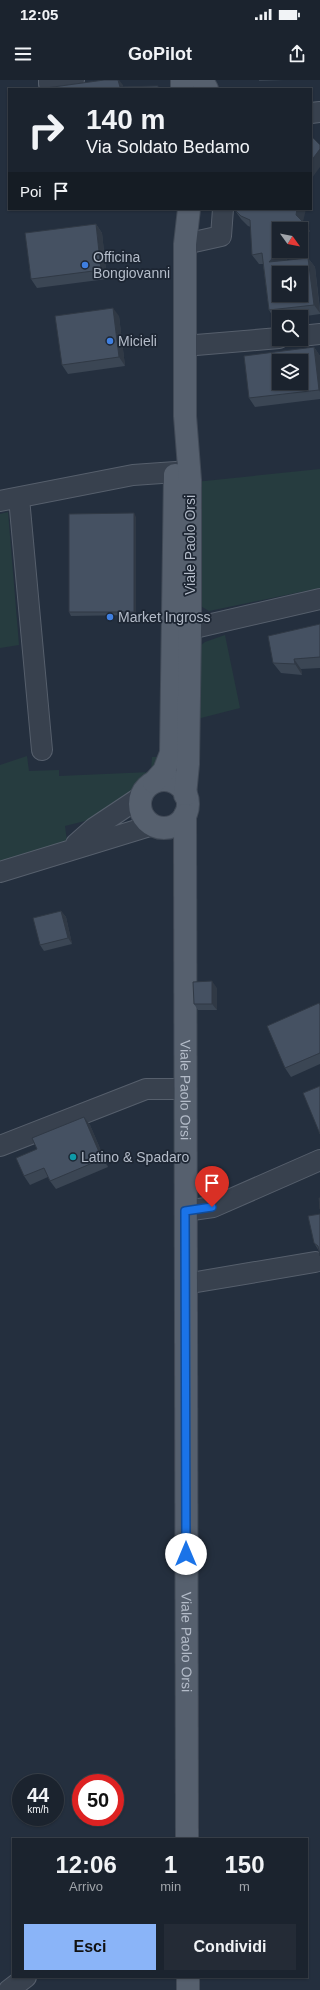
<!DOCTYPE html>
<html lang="it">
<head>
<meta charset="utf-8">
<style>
  body { margin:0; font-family:Arial,sans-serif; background:#242b36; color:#f1f3f6; height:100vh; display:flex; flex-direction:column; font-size:15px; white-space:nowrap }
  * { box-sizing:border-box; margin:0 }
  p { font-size:13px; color:#a0a4aa }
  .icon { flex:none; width:22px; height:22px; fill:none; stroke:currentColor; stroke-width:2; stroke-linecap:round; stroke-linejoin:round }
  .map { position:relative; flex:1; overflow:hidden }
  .side { position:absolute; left:12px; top:1758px; width:296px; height:140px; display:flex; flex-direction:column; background:#1b232e; border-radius:0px; box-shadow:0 1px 3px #0004,0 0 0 1px #39404a }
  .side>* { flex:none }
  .hud { position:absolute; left:8px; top:8px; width:304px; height:122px; border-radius:0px; box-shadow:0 1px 3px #0004,0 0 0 1px #39404a; background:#1b232e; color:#f1f3f6; overflow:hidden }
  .needle { width:26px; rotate:123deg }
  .buttons { position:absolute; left:272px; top:142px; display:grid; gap:8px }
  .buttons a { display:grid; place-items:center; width:36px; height:36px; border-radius:0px; background:#1b232e; box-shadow:0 1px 3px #0004,0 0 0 1px #39404a; font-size:20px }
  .speed { position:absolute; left:12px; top:1694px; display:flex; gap:8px; font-size:20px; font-weight:700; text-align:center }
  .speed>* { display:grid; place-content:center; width:52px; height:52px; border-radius:50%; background:#1b232e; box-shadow:0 1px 3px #0004,0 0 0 1px #39404a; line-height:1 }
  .speed small { font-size:10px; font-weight:400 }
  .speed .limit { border:6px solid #d22; background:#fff; color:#111 }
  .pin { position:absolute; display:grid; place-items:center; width:34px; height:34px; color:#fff; margin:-41px -17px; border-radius:50% 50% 50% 0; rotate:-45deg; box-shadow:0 0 4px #0007 }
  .pin .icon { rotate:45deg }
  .me { position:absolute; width:44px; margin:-22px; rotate:0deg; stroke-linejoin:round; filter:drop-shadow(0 0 3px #0008) }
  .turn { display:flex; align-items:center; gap:14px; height:84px; padding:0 12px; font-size:18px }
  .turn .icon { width:52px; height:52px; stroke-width:2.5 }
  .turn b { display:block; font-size:28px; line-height:34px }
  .then { display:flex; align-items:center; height:38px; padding:0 12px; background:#0003; gap:8px; font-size:15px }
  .eta { display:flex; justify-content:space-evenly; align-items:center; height:68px; text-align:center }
  .eta b { font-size:24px; font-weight:600; line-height:28px }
  .action { display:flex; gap:8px; margin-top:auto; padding:8px 12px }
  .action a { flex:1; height:46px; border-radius:0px; background:#8ab4f8; color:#111; font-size:16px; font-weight:600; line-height:46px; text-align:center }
  .action a+a { background:#242b36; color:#f1f3f6 }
  .status { display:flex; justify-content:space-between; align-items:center; height:28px; padding:0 20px; background:#1b232e; direction:ltr }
  .status svg { height:11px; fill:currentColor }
  header { display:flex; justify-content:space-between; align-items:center; height:52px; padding:0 12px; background:#1b232e; font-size:18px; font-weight:600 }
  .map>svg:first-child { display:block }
  .green { fill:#263c3f }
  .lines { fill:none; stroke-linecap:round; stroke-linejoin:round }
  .minor-casing { stroke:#565f6c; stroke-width:22 }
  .major-casing { stroke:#414a57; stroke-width:24 }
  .minor { stroke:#38414e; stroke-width:20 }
  .major { stroke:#56606e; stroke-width:22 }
  .wall { fill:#3b4654 }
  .shaded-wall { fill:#303945 }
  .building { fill:#455162; stroke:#303945; fill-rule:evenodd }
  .route-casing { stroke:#114b97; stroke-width:10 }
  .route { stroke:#1a73e8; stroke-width:7 }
  .shop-dot { fill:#3f7fe0; stroke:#1d2633; stroke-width:1.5 }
  .culture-dot { fill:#0f9aa8; stroke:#1d2633; stroke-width:1.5 }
  .labels { text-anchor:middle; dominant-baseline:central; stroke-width:3.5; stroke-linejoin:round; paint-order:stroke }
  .poi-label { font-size:14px; fill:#b4bcc9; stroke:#1d2633; text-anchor:start }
  .street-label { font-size:14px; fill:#b4bcc9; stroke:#1d2633 }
</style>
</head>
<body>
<div class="status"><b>12:05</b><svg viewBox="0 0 49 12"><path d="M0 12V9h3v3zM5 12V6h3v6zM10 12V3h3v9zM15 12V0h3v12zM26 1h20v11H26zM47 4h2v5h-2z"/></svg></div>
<header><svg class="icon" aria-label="menu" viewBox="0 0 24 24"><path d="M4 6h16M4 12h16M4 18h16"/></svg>GoPilot<svg class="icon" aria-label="share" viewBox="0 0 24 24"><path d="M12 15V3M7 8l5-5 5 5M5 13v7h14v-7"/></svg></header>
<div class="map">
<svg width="320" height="1910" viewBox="0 0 320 1910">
  <rect width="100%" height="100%" fill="#242f3e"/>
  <!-- green -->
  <path class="green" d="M320 389V508L209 531 199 525 195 402Z
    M8 432 19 565 0 568V434Z
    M225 555 240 628 197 639V568L205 562Z
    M27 676 29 691 59 690V696L151 692 152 677H164L138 709 93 739 65 746 67 761 0 783V685Z"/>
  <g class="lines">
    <defs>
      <path id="minor" d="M49 0V4L74 0
        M311 33 320 32
        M185 164 221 156 223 129
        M301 256 320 254
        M184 266 279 258
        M19 418 42 670
        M0 421 133 395 190 391
        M190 549 320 519
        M76 764 94 748 142 716
        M0 792 153 745
        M0 1066 146 1009H185
        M185 1131 213 1127 320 1080
        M185 1204 315 1182
        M9 1910 26 1897"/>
      <g id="major">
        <path d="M202 0 207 9"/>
        <path d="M182 9V0"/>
        <circle cx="164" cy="724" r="24"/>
        <path d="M154 702 164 691 171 673 175 395"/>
        <path d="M185 715 188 684 190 549V400L185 336V164L189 129"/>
        <path id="s1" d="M185 735 187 1759"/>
        <path d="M188 1897V1910"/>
      </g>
    </defs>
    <!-- minor casing -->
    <use href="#minor" class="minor-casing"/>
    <!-- major casing -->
    <use href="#major" class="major-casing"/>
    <!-- minor -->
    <use href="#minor" class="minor"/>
    <!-- major -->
    <use href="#major" class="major"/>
  </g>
  <!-- wall -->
  <path class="wall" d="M259 0H284L259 1Z
    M234 129 303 142 310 151 301 162V149L279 171H294L286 181 308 178 315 187 320 229V234L299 237H279V239L275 240 269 230 263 184H259L252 175 251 147 248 146 241 139Z
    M96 144 102 153 107 199 37 208 31 199Z
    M119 236 125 286 68 294 62 285Z
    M314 267 320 276V319L255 327 249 318Z
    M136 437V535L71 536 69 532Z
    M320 544V588L301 589 302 595 281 593 273 583Z
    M61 831 66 837 72 864 44 871 40 865Z
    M217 908V930H198L194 924Z
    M320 924V984L291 997 285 988Z
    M84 1037 90 1045 108 1087 56 1109 50 1101 48 1097 30 1105 24 1096 37 1069Z
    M320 1134 319 1171 314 1163Z"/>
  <!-- shaded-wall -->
  <path class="shaded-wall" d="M118 0H119L123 5V9L120 7Z
    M320 69V87L312 98 311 102V81Z
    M297 129H306L303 142 310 151 301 162V149H297L296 135Z
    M96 144 102 153 107 199 101 190Z
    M279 171H294L276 192 269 182Z
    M308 178 315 187 320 233 314 225Z
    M113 228 119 236 125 286 119 277Z
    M314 267 320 276V312L319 310Z
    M134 433 136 437V535L134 532Z
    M294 579 301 589 302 595 295 584Z
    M61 831 66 837 72 864 68 858Z
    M212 901 217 908V930L212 924Z
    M84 1037 90 1045 108 1087 102 1079Z"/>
  <!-- building -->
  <path class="building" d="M104 0H118L120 7 158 6V9H32V8H46Z
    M311 56 320 65V69L311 81Z
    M234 129H297L296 135 303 142 297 149H279V171L269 182 308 178 314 225 269 230 262 173 252 175 250 140 241 136ZM279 193H301V215H279Z
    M96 144 101 190 31 199 25 153Z
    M113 228 119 277 62 285 55 236Z
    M314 267 319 310 249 318 244 276ZM279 281H301V303H279Z
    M134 433V532H69V434Z
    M320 544V577L294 579 295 584 273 583 268 556Z
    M61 831 68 858 40 865 33 838Z
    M212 901V924H194L193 902Z
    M319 923 320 925V973L285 988 267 946Z
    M320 1006V1054L303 1013Z
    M84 1037 102 1079 50 1101 44 1088 24 1096 16 1078 37 1069 32 1058Z
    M319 1118H320V1129Z
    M320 1134V1176L318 1166 314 1163 308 1136Z"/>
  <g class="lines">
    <defs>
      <path id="route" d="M186 1474 185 1131 212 1127"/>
    </defs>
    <!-- route casing -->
    <use href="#route" class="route-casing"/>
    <!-- route -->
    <use href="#route" class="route"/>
  </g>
  <!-- markers -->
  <g class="shop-dot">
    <circle cx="85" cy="185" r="4"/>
    <circle cx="110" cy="261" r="4"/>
    <circle cx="110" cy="537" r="4"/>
  </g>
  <circle class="culture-dot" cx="73" cy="1077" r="4"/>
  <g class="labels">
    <!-- poi labels -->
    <g class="poi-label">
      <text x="93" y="177">Officina<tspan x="93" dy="16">Bongiovanni</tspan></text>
      <text x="118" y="261">Micieli</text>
      <text x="118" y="537">Market Ingross</text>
      <text x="81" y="1077">Latino &amp; Spadaro</text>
    </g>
    <!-- street labels -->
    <g class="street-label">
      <text transform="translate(190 465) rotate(-90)">Viale Paolo Orsi</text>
      <text stroke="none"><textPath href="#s1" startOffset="275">Viale Paolo Orsi</textPath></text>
      <text stroke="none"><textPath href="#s1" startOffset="827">Viale Paolo Orsi</textPath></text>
    </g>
  </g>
</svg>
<div class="buttons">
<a><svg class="needle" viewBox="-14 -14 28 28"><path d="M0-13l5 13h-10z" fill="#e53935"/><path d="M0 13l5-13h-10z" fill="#a0a4aa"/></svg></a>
<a><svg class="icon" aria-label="sound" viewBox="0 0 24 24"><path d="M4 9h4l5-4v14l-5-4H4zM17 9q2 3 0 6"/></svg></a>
<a><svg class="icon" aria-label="search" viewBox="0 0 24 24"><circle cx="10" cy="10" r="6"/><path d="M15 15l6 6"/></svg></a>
<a><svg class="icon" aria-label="layers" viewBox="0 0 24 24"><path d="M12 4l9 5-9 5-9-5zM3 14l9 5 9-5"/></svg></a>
</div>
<div class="speed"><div>44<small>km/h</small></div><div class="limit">50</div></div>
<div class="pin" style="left:212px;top:1127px;background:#d93025"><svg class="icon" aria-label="arrive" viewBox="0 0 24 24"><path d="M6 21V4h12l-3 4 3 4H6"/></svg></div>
<svg class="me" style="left:186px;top:1474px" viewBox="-20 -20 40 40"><circle r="19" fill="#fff"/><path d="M0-13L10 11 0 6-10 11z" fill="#1a73e8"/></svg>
<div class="hud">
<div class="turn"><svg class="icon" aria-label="right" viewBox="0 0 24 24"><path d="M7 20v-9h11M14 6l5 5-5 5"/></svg><div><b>140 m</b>Via Soldato Bedamo</div></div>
<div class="then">Poi<svg class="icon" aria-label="arrive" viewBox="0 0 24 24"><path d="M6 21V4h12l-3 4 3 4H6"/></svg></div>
</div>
<section class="side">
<div class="eta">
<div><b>12:06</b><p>Arrivo</p></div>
<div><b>1</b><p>min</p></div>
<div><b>150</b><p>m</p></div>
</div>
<div class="action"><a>Esci</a><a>Condividi</a></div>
</section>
</div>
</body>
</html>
